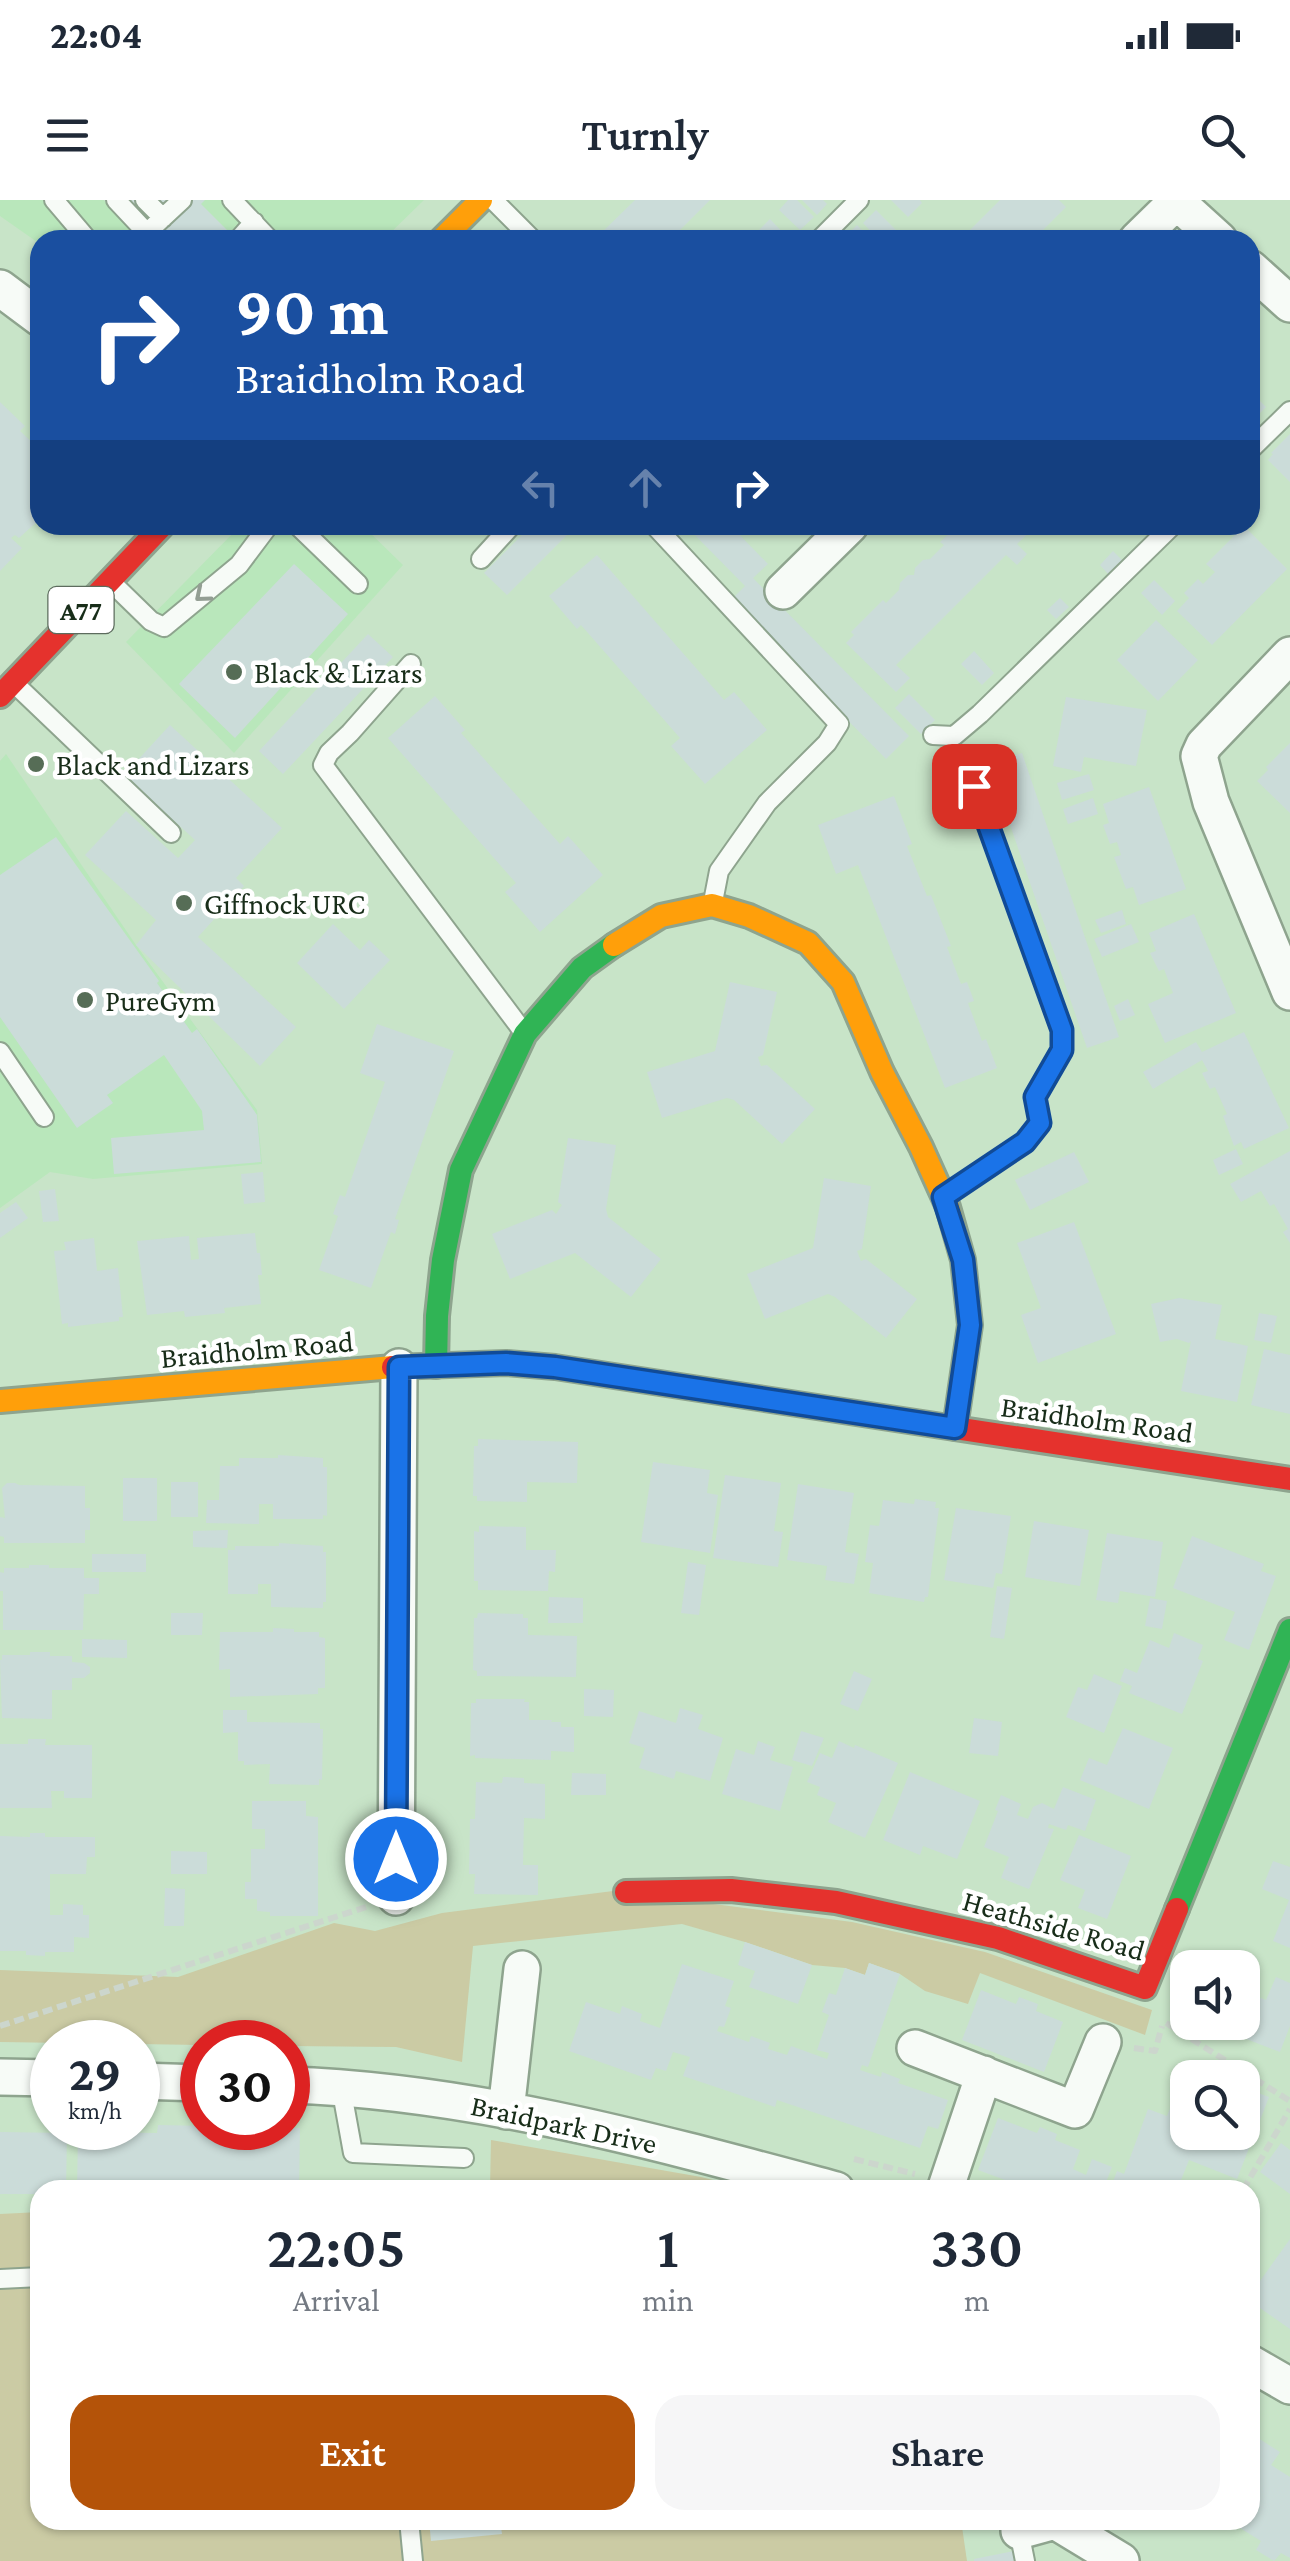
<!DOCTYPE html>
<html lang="en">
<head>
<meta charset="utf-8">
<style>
  body { margin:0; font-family:"Crimson Pro",serif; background:#f6f6f7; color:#1f2937; height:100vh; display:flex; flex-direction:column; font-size:38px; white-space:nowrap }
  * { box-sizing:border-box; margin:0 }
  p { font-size:32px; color:#747a83 }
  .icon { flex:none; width:55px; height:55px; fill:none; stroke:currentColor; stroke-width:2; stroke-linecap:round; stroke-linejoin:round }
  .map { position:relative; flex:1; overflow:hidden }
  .drawer { position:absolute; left:30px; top:1980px; width:1230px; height:350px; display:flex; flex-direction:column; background:#fff; border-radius:30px; box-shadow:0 2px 8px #0004 }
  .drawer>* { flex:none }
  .top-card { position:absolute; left:30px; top:30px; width:1230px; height:305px; border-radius:30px; box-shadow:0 2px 8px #0004; background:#1a4fa0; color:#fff; overflow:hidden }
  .buttons { position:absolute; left:1170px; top:1750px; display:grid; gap:20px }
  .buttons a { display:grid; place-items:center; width:90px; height:90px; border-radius:20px; background:#fff; box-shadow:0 2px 8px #0004; font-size:50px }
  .speed { position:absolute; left:30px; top:1820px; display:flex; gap:20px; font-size:50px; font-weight:700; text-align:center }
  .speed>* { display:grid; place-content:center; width:130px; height:130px; border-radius:50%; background:#fff; box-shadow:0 2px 8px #0004; line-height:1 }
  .speed small { font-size:25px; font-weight:400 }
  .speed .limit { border:15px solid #d22; background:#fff; color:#111 }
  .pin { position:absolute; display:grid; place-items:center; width:85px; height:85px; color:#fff; margin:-42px; border-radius:20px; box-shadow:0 5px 15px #0006 }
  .me { position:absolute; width:110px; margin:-55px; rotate:0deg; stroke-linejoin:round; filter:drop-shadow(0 0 8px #0008) }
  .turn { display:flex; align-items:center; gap:35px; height:210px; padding:0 40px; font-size:45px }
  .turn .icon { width:130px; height:130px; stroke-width:2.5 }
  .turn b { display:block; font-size:70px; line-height:85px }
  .lanes { display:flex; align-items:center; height:95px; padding:0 40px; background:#0003; justify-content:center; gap:50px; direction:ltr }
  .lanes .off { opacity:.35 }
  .eta { display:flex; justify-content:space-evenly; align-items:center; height:170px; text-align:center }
  .eta b { font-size:60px; font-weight:600; line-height:70px }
  .cta { display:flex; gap:20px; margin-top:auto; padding:20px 40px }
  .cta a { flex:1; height:115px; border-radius:30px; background:#b45309; color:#fff; font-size:40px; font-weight:600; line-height:115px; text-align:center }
  .cta a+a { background:#f6f6f7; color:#1f2937 }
  .status { display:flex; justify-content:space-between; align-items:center; height:70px; padding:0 50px; background:#fff; direction:ltr }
  .status svg { height:28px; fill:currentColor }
  header { display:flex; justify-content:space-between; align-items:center; height:130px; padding:0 40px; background:#fff; font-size:45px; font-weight:600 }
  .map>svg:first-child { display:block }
  .built { fill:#b9e7bb }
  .green { fill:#cbcba4 }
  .building { fill:#cbdcd9 }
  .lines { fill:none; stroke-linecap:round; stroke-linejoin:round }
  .lane-casing { stroke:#8ea48e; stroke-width:22 }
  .street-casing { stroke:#8ea48e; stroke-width:40 }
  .fast-casing { stroke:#8ea48e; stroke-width:28 }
  .slow-casing { stroke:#8ea48e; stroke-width:28 }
  .jam-casing { stroke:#8ea48e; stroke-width:28 }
  .path { stroke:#ccd6cd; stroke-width:6; stroke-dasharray:10 5; stroke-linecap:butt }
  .lane { stroke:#f7fbf7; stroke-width:18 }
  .street { stroke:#f7fbf7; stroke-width:35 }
  .fast { stroke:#30b455; stroke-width:22 }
  .slow { stroke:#ff9f0a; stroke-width:22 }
  .jam { stroke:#e5322d; stroke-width:22 }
  .oneway { stroke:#939e93 }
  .route-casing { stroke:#114b97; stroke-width:25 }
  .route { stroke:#1a73e8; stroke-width:18 }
  .poi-dot { fill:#566d56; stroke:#fff; stroke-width:4 }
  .labels { text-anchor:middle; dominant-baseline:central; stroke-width:9; stroke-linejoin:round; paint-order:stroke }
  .shield { fill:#fff; stroke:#5d6c5e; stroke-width:2.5 }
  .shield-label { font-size:28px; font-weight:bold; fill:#182d19 }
  .poi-label { font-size:30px; fill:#182d19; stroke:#fff; text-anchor:start }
  .street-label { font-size:30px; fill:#182d19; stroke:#fff }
</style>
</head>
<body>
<div class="status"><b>22:04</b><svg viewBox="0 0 49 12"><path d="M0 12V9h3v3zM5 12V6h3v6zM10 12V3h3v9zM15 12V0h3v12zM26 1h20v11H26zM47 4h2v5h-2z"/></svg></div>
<header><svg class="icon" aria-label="menu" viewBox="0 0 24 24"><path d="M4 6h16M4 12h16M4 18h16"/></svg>Turnly<svg class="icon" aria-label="search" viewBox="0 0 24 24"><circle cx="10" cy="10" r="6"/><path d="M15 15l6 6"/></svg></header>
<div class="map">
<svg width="1290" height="2361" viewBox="0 0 1290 2361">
  <rect width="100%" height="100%" fill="#c8e4c8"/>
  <!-- built -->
  <path class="built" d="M0 0H424L383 40H40V44L0 16Z
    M241 325H362L403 365 234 553 126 442Z
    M6 554 136 745 257 910 262 964 93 979 50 972 0 1008V561Z"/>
  <!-- green -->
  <path class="green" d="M613 1691 852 1722 985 1752 1152 1810 1145 1835 980 1773 968 1804 925 1791 900 1774 869 1763 865 1775 845 1768 812 1765 745 1742 682 1724 473 1746 462 1862 396 1847 288 1846V1842H202V1845L0 1842V1770L178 1777 334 1723 375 1731 442 1713Z
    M491 1940 701 1977 753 1990H469L490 1988Z
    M40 2012V2320H961L967 2361H0V2014Z"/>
  <!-- building -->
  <path class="building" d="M104 0H205L201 4 228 31 217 40H159L133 14 126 22Z
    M635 0H710L670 40H594Z
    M788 0H797L814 17 800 30 779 10Z
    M802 0H823L827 4 817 15Z
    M891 0H920L922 3 908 17Z
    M1000 0H1059L1066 7 1033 40H960Z
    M876 10 898 32 890 40H879L863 23Z
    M770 19 790 40H754L751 38Z
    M857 25 872 40H842Z
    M1250 191 1266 207 1255 218 1250 213Z
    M0 202 25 226 20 231 32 242 36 238 40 242V319L19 338 15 335 11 338 22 348 0 371Z
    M1290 234V282L1268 260 1273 254 1271 253Z
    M532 325H577L507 395 484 373Z
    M685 325H730L768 364 753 378 909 536 886 559 730 401 745 386Z
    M958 325H1037L1017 344 1027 354 1017 365 1006 355 896 465 910 478 896 492 846 443 854 435 851 432 883 400 886 403 899 390 900 383 908 375H914L915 368 923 360 930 359 944 345 940 342Z
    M1244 326 1287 369 1212 445 1177 411 1189 398 1184 393 1198 379 1203 384 1215 372 1206 364Z
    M1113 351 1122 360 1108 374 1100 365Z
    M597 355 724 500 734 492 767 530 705 584 671 546 680 538 581 425 577 429 549 396Z
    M294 364 348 414 235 538 179 484Z
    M1154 380 1175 401 1162 415 1141 393Z
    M1060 398 1069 407 1056 419 1047 410Z
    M1156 420 1198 460 1158 501 1117 460Z
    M368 434 393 457 283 574 259 551Z
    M974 451 994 473 982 485 961 464Z
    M909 494 935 520 921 534 895 508Z
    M435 496 465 530 461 533 560 644 568 636 603 675 540 732 505 692 516 683 388 538Z
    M1066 497 1147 510 1136 566 1084 557 1081 572 1053 566Z
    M170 525 282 628 236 678 244 686 198 737 296 827 260 866 136 745 156 720 85 655 126 611 178 658 195 640 124 575Z
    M1290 543V613L1257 581 1268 570 1266 567Z
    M1022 553 1119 837 1087 848 989 564Z
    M1089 574 1094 590 1062 600 1057 583Z
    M1149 587 1186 689 1139 705 1133 687 1126 689 1114 657 1121 655 1117 642 1110 644 1103 625 1109 623 1103 604Z
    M894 596 912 644 907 646 927 696 931 695 951 746 947 747 961 784 967 782 974 801 968 803 982 841 986 839 997 868 945 888 858 665 836 674 818 625Z
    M1093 598 1098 614 1068 624 1063 609Z
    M56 637 159 781 157 783 192 833 197 829 257 915 261 962 114 974 111 938 204 930 202 911 164 855 107 895 113 903 77 928 0 817V675Z
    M1122 710 1126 724 1101 733 1095 720Z
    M1194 714 1236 813 1165 843 1148 804 1173 793 1164 769 1159 771 1150 753 1156 751 1149 733Z
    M333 724 360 750 369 740 390 760 344 809 297 763Z
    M1131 724 1139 742 1102 757 1094 739Z
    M730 782 777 792 763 855 758 857 761 866 767 865 815 909 782 944 734 900 727 898 662 918 647 872 715 851Z
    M1128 799 1135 815 1120 821 1114 806Z
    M377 824 454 851 395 1019 399 1020 395 1034 391 1032 371 1088 319 1070 338 1016 333 1014 340 995 345 997 385 882 360 873Z
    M1244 832 1289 928 1244 949 1241 942 1234 946 1223 916 1227 914 1215 887 1210 889 1202 873 1208 871 1202 860 1153 889 1143 872 1196 842 1202 852Z
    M568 938 616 945 606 1009 608 1017 661 1059 631 1097 575 1053 510 1079 492 1034 552 1010 556 1014 562 1005 558 1002Z
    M1236 949 1243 964 1219 975 1213 960Z
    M1290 951V1043L1283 1032 1288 1029 1274 1004 1270 1006 1261 991 1241 1002 1230 984Z
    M1074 952 1089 982 1030 1010 1015 980Z
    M263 972 265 1002 244 1004 241 974Z
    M824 978 871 986 862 1049 857 1051 861 1061 866 1059 917 1099 886 1138 835 1097 828 1094 765 1119 747 1074 813 1048Z
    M55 989 59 1021 43 1022 39 991Z
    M16 1002 28 1018 0 1038V1013Z
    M1074 1022 1116 1134 1038 1163 1021 1115 1041 1108 1017 1043Z
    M255 1033 257 1053H260L262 1075H258L261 1104 224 1108 225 1113 185 1117 184 1111 147 1115 137 1041 189 1036 191 1060 199 1059 197 1038Z
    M94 1038 97 1071 118 1068 123 1117H119V1121L68 1127V1123L62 1124 54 1051 66 1050 64 1042Z
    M1179 1098 1222 1105 1215 1139 1248 1146 1237 1202 1181 1191 1191 1141 1189 1143 1177 1139 1160 1142 1151 1104Z
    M1259 1113 1277 1116 1271 1143 1254 1140Z
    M1264 1149 1290 1155V1214L1251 1205Z
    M478 1239 578 1242 577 1283 527 1282V1302L477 1301V1296H473L474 1246H478Z
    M278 1255 323 1258V1267H327V1316L323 1315V1319H273V1304H259V1324L206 1323 207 1300H219L220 1266H239V1258H278Z
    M653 1262 710 1270 707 1293 718 1295 710 1353 641 1342Z
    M725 1275 781 1283 774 1331 783 1332 778 1367 713 1358Z
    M123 1278H157V1321H123Z
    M171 1282H198V1317H171Z
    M7 1283H15L19 1285 85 1286V1308H90V1330H85V1343H4V1337L0 1336V1317L5 1318 2 1288Z
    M798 1284 854 1293 845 1352 859 1354 854 1384 825 1380 827 1366 787 1360Z
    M915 1299 936 1302 935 1308H939L928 1397H925L924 1402 869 1393 873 1363 865 1362 870 1325 879 1326 883 1300 914 1304Z
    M956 1308 1011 1316 1002 1374 996 1373 993 1388 944 1380Z
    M1034 1321 1089 1330 1080 1386 1025 1377Z
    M479 1326 526 1327V1350H556L555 1372 549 1371 548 1391 478 1390V1381H474V1331L479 1332Z
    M228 1330 227 1348 193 1347V1331Z
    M1107 1333 1163 1342 1155 1397 1120 1391 1118 1403 1096 1400Z
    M1192 1336 1264 1364 1261 1371 1276 1376 1249 1450 1224 1440 1235 1412 1173 1388Z
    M279 1343 323 1346V1352H326V1402H323V1408L271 1407V1384H258V1394H228V1350H235V1346H279Z
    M92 1354H146V1372H92Z
    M688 1362 706 1365 699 1415 681 1413Z
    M29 1365H49V1368H84V1378H99V1394H84L83 1430H3V1391H0V1372L4 1373V1368H29Z
    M997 1386 1012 1388 1004 1439 990 1437Z
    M549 1397 583 1398V1423H548Z
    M1150 1398 1167 1401 1162 1429 1145 1426Z
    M171 1413H203L202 1435H171Z
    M478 1413 523 1414V1418H528V1435L577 1436 576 1477 477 1476V1471L473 1470 474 1418H477Z
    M273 1428 294 1429V1432H319V1437L325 1438V1488H318V1494L230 1497V1469L219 1470 220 1432H273Z
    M1174 1433 1203 1445 1198 1459 1203 1461 1182 1514 1129 1493 1132 1486 1120 1481 1125 1468 1137 1473 1150 1440 1169 1448Z
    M82 1439 127 1440V1458L82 1457Z
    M30 1452H50V1456H72V1462L84 1463 90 1467V1473L84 1478H72V1490H52V1519L2 1518 0 1460H2V1455H30Z
    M854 1471 872 1479 858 1511 840 1504Z
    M1094 1474 1122 1486 1104 1533 1066 1517 1078 1487 1087 1490Z
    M584 1489 614 1490 613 1517 584 1516Z
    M476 1499H525L524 1502H529V1520H552L551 1522H561V1527H574V1552L551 1551V1560L475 1558V1555L470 1556 471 1503H476Z
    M680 1508 703 1515 698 1529 723 1538 710 1581 676 1571 674 1579 639 1568 645 1548 629 1543 639 1511 676 1523Z
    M223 1510H247V1522L320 1523V1529H323L322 1580 319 1579V1585L269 1584 270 1564 244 1565V1561H238V1532L223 1533Z
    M974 1518 1002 1522 998 1556 969 1553Z
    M1123 1528 1173 1548 1149 1609 1080 1580 1089 1558 1107 1565Z
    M801 1531 824 1538 812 1566 792 1560Z
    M28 1539H46L45 1545H92V1598H64V1591H51L52 1608H0V1544H28Z
    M758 1541 775 1547 770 1560 793 1567 780 1611 722 1594 736 1549 754 1555Z
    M839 1541 854 1548 855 1545 898 1563 865 1638 828 1622 836 1603 817 1595 820 1587 807 1582 820 1553 832 1558Z
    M910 1572 980 1601 957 1659 923 1646 920 1655 883 1640Z
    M572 1573 606 1574V1595H571Z
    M503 1577 524 1578V1583L545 1584V1619L524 1618 523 1665H538V1695L474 1694 475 1674H469L470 1619H475L476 1582 502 1583Z
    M1063 1587 1096 1600 1085 1631 1068 1625 1066 1630 1049 1624 1048 1628 1054 1629 1029 1689 1001 1678 1009 1657 984 1647 998 1611 995 1610 1001 1595 1021 1604 1017 1615 1028 1619 1033 1607 1042 1603 1054 1609Z
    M252 1601H306V1616L318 1617V1716H270V1712L257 1711V1699H245V1682H251V1649H265V1629H252Z
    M30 1633H45V1637H95V1657H87L86 1674H50V1715H63V1704L83 1705V1715H89V1738L74 1737V1752H45V1756L26 1755V1751H0V1636L30 1637Z
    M1079 1635 1131 1656 1107 1719 1078 1708 1085 1690 1060 1680Z
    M171 1651 207 1652V1674H171Z
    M1273 1661 1290 1667V1748L1273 1741 1289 1700 1262 1689Z
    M165 1688 185 1689 184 1726H164Z
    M745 1742 812 1765 798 1804 749 1787 755 1771 738 1765Z
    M869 1763 900 1774 868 1867 862 1865 860 1870 881 1877 882 1872 900 1879 898 1883 948 1900 938 1929 928 1926 920 1948 777 1900 775 1907 683 1876 690 1857 673 1852 666 1871 656 1868 651 1880 569 1851 586 1802 620 1814 622 1806 642 1814 640 1821 660 1828 682 1764 734 1781 725 1806 731 1808 724 1827 719 1826 717 1831 749 1842 751 1836 770 1843 768 1849 787 1855 791 1846 827 1859 829 1853 817 1850 829 1815 822 1812 829 1793 836 1795 845 1768 865 1775Z
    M1276 1777 1290 1783V1826L1280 1852 1205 1823 1242 1822V1805L1249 1808 1251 1802 1261 1798 1266 1800Z
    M981 1790 1016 1804 1019 1797 1038 1804 1036 1811 1063 1822 1044 1872 962 1840Z
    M1242 1887 1269 1897 1237 1979 1189 1960 1177 1990H1032L978 1970 998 1918 1037 1933 1040 1927 1057 1934 1055 1940 1080 1950 1073 1969 1086 1975 1092 1959 1112 1967 1106 1982 1112 1984 1117 1971 1124 1974 1148 1909 1167 1916 1173 1901 1188 1906 1185 1923 1188 1924V1932H1242Z
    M158 1925 300 1928 299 1990H77L78 1932 157 1933Z
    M0 1932 67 1933 66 1990H40V1994H0Z
    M1281 1943 1290 1950V1994L1260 1972Z
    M1290 2039V2129L1250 2101V2095Z
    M1250 2233 1280 2252 1271 2265 1290 2277V2358L1281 2353 1274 2361 1256 2350 1261 2341 1227 2320H1250Z
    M429 2320H446L447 2322 500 2320 502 2334 431 2341Z
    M1014 2351 1016 2361H974V2359Z"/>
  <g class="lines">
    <defs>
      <path id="lane" d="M54 0 88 40
        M116 0 147 33
        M145 0 163 18
        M232 0 270 40
        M493 0 533 40
        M139 40 182 0
        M238 40 254 22
        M819 40 859 0
        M1250 250 1290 211
        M297 325 358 384
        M654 325 839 524 827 543 767 603 719 671 713 702
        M481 359 512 325
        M113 384 151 421 164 427 239 365 269 325
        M411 464 350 533 329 553 323 565 522 830
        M17 486 171 633
        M933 535 954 536 980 514 1173 325
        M0 852 44 917
        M948 994 1025 942 1040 923 1035 897 1062 849 1061 830 974 586
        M341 1887 353 1953 464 1958
        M0 2079 40 2077
        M409 2320 413 2361
        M1019 2331 1025 2361"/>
      <path id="street" d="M1175 0 1219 40
        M1137 40 1178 0
        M1250 68 1290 104
        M0 88 40 118
        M783 391 850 325
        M1290 455 1204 545 1199 556 1211 602 1290 792
        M396 1697 399 1167
        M915 1848 1075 1910 1103 1842
        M0 1877 52 1878
        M138 1881 202 1883
        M288 1885C473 1891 657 1942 836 1990
        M506 1911 522 1769
        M945 1990 984 1874
        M1250 2163 1290 2186
        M1019 2331 1055 2321 1121 2361"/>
      <path id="fast" d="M436 1166 437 1116 443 1060 461 970 525 834 582 768 614 745
        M1177 1709 1290 1430"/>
      <path id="slow" d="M441 40 481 0
        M614 745 661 716 712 705 749 716 808 743 843 782 882 872 921 947 948 1007 963 1060 970 1125 955 1228
        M0 1201 393 1167"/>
      <path id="jam" d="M0 496 163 325
        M393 1167 506 1163 555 1167 1290 1279
        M626 1692 731 1690 836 1702 998 1738 1145 1788 1177 1709"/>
    </defs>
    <!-- lane casing -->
    <use href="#lane" class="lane-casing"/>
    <!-- street casing -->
    <use href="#street" class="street-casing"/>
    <!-- fast casing -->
    <use href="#fast" class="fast-casing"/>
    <!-- slow casing -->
    <use href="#slow" class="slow-casing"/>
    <!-- jam casing -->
    <use href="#jam" class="jam-casing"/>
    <!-- path -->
    <path class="path" d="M1166 1823 1290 1901
      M0 1826 366 1707
      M1134 1848 1155 1851 1162 1826
      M854 1959 915 1974
      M1243 1990 1290 1909"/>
    <!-- lane -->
    <use href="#lane" class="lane"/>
    <!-- street -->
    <use href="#street" class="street"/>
    <!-- fast -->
    <use href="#fast" class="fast"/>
    <!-- slow -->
    <use href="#slow" class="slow"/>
    <!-- jam -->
    <use href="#jam" class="jam"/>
  </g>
  <!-- one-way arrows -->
  <defs><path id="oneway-chevron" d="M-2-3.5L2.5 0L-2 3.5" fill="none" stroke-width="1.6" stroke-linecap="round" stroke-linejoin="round" transform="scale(2.5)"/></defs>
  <use class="oneway" href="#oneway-chevron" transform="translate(202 395) rotate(140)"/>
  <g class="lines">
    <defs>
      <path id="route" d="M396 1659 399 1167 506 1163 555 1167 955 1228 970 1125 963 1060 943 997 1025 942 1040 923 1035 897 1062 850V830L974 586"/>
    </defs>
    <!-- route casing -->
    <use href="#route" class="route-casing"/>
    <!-- route -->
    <use href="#route" class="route"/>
  </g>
  <!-- markers -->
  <g class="poi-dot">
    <circle cx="234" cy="472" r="10"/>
    <circle cx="36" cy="564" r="10"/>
    <circle cx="184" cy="703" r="10"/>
    <circle cx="85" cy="800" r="10"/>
  </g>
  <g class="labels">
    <!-- shield labels -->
    <rect class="shield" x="48.5" y="387" width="65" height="46" rx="8"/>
    <g class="shield-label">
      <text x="81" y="410">A77</text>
    </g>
    <!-- poi labels -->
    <g class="poi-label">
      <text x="254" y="472">Black &amp; Lizars</text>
      <text x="56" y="564">Black and Lizars</text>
      <text x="204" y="703">Giffnock URC</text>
      <text x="105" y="800">PureGym</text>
    </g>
    <!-- street labels -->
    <g class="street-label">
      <text transform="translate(257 1149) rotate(-5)">Braidholm Road</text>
      <text transform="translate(1097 1219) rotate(8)">Braidholm Road</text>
      <text transform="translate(1054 1725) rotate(16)">Heathside Road</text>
      <text transform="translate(564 1924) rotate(12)">Braidpark Drive</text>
    </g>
  </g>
</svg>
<div class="buttons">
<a><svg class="icon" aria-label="sound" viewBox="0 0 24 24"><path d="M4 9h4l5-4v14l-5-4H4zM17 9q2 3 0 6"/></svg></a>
<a><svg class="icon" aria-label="search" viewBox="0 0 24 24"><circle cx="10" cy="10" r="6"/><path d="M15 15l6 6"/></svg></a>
</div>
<div class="speed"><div>29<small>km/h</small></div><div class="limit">30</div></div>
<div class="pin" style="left:974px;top:586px;background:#d93025"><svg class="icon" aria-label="arrive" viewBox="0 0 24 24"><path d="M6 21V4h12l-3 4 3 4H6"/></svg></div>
<svg class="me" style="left:396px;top:1659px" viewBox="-20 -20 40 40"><circle r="17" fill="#1a73e8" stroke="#fff" stroke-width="3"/><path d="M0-11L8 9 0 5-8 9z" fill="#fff"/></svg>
<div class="top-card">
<div class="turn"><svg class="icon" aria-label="right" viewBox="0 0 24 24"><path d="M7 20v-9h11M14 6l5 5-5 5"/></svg><div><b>90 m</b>Braidholm Road</div></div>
<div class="lanes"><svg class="icon off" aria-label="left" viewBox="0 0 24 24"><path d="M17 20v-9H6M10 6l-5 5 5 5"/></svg><svg class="icon off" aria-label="ahead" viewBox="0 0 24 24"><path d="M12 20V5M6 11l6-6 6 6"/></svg><svg class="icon" aria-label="right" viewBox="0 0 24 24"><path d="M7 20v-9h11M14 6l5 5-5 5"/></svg></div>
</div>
<section class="drawer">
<div class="eta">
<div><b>22:05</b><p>Arrival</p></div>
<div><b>1</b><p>min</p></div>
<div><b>330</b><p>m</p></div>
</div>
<div class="cta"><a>Exit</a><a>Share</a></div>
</section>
</div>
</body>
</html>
